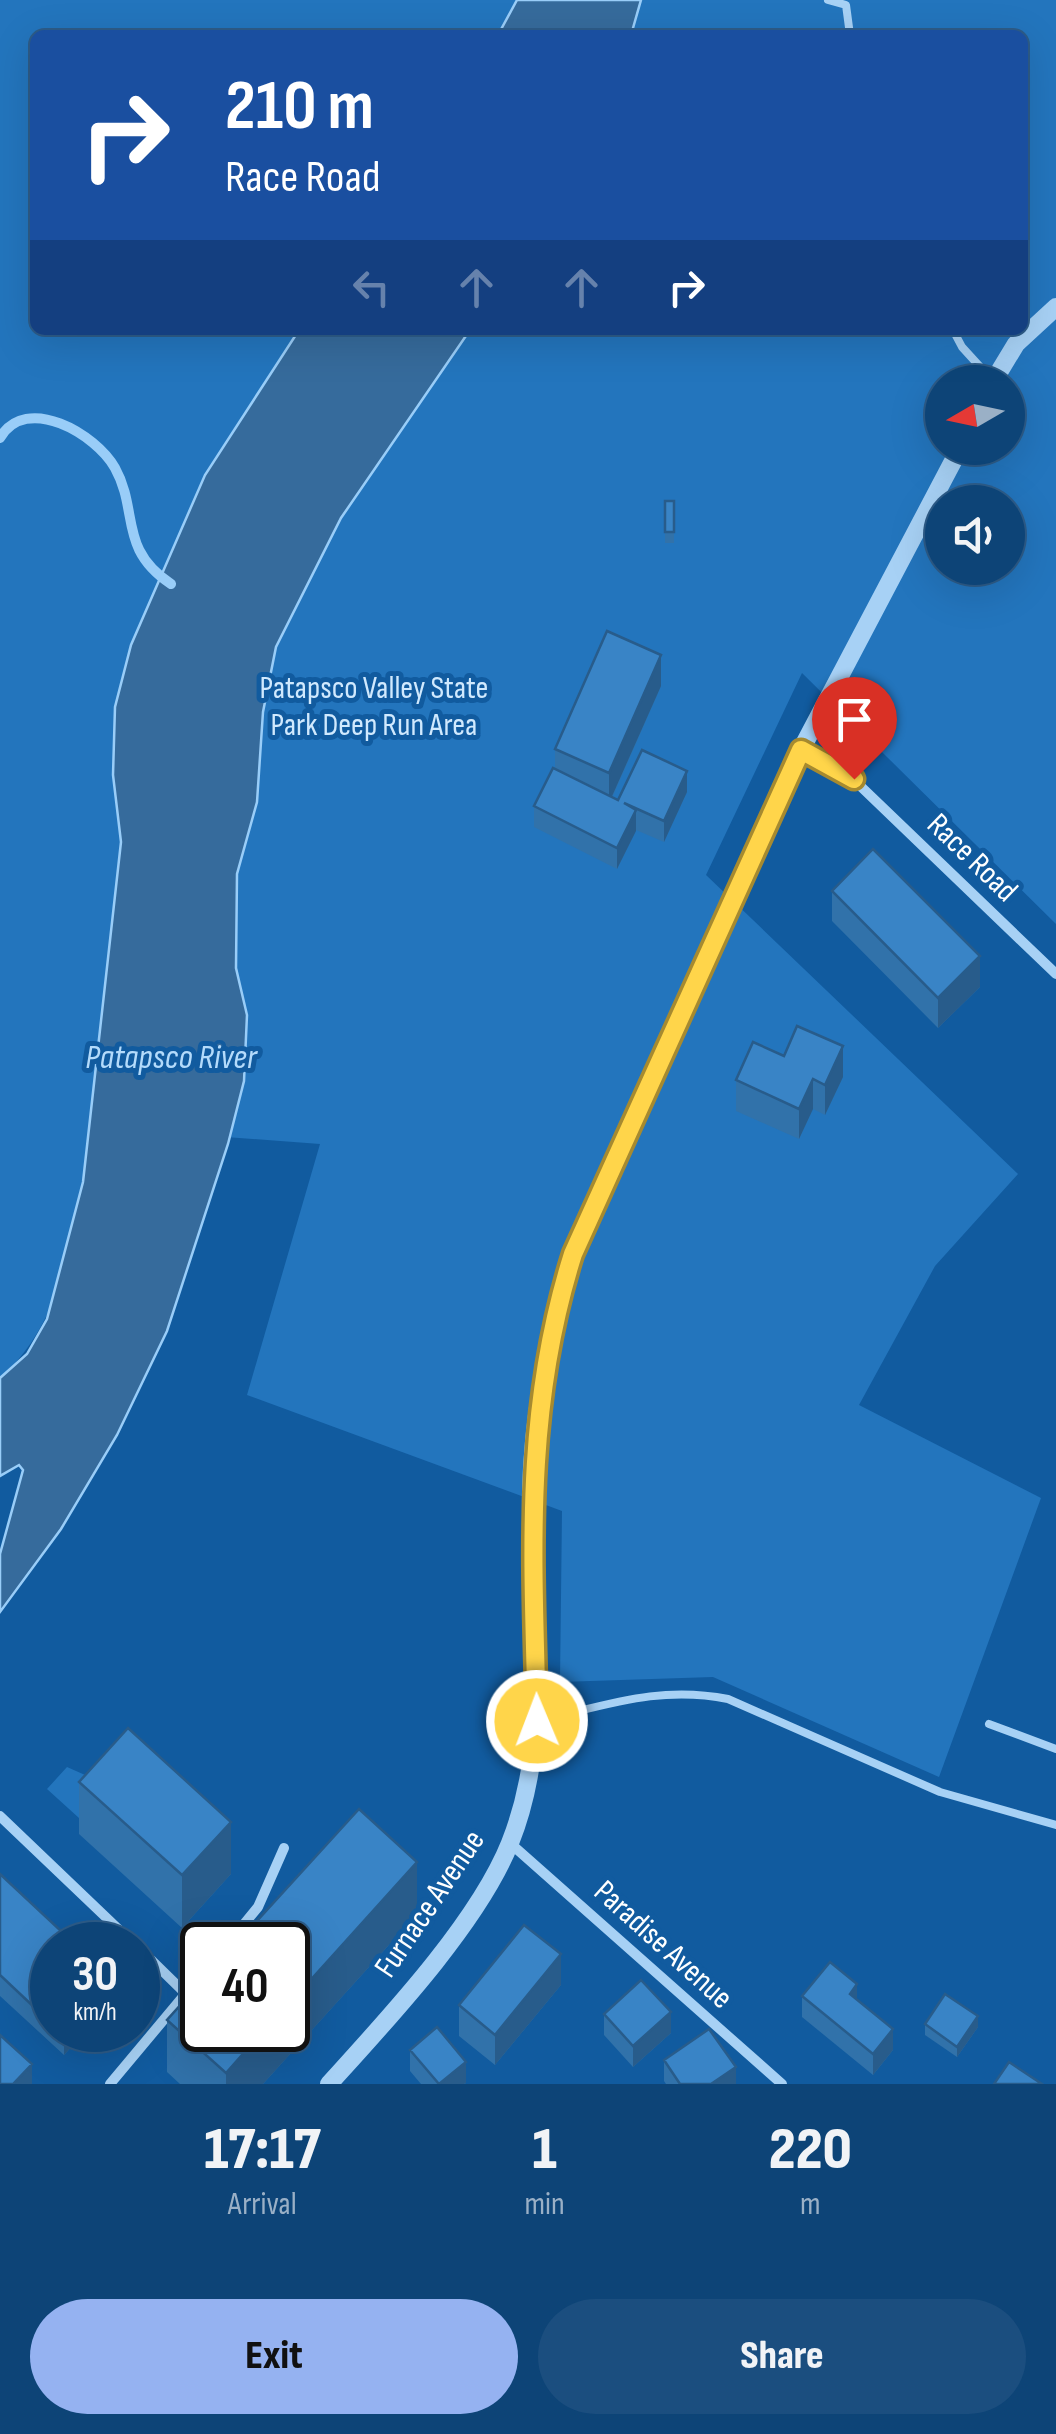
<!DOCTYPE html>
<html lang="en">
<head>
<meta charset="utf-8">
<style>
  body { margin:0; font-family:"Sofia Sans Condensed",sans-serif; background:#1b4e7f; color:#f1f3f6; height:100vh; display:flex; flex-direction:column; font-size:38px; white-space:nowrap }
  * { box-sizing:border-box; margin:0 }
  p { font-size:32px; color:#9ab0c6 }
  .icon { flex:none; width:55px; height:55px; fill:none; stroke:currentColor; stroke-width:2; stroke-linecap:round; stroke-linejoin:round }
  .map { position:relative; height:2084px; overflow:hidden }
  .panel { display:flex; flex-direction:column; background:#0d4477; flex:1 }
  .panel>* { flex:none }
  .hud { position:absolute; left:30px; top:30px; width:998px; height:305px; border-radius:15px; box-shadow:0 10px 40px #0002,0 0 0 2px #2d5c89; background:#1a4fa0; color:#fff; overflow:hidden }
  .needle { width:65px; rotate:261deg }
  .controls { position:absolute; left:925px; top:365px; display:grid; gap:20px }
  .controls a { display:grid; place-items:center; width:100px; height:100px; border-radius:50%; background:#0d4477; box-shadow:0 10px 40px #0002,0 0 0 2px #2d5c89; font-size:50px }
  .speed { position:absolute; left:30px; top:1922px; display:flex; gap:20px; font-size:50px; font-weight:700; text-align:center }
  .speed>* { display:grid; place-content:center; width:130px; height:130px; border-radius:50%; background:#0d4477; box-shadow:0 10px 40px #0002,0 0 0 2px #2d5c89; line-height:1 }
  .speed small { font-size:25px; font-weight:400 }
  .speed .limit { border:5px solid #111; border-radius:15px; background:#fff; color:#111 }
  .pin { position:absolute; display:grid; place-items:center; width:85px; height:85px; color:#fff; margin:-102px -42px; border-radius:50% 50% 50% 0; rotate:-45deg; box-shadow:0 0 10px #0007 }
  .pin .icon { rotate:45deg }
  .me { position:absolute; width:110px; margin:-55px; rotate:359deg; stroke-linejoin:round; filter:drop-shadow(0 0 8px #0008) }
  .turn { display:flex; align-items:center; gap:35px; height:210px; padding:0 30px; font-size:45px }
  .turn .icon { width:130px; height:130px; stroke-width:2.5 }
  .turn b { display:block; font-size:70px; line-height:85px }
  .lanes { display:flex; align-items:center; height:95px; padding:0 30px; background:#0003; justify-content:center; gap:50px; direction:ltr }
  .lanes .off { opacity:.35 }
  .eta { display:flex; justify-content:space-evenly; align-items:center; height:170px; text-align:center }
  .eta b { font-size:60px; font-weight:800; line-height:70px }
  .action { display:flex; gap:20px; margin-top:auto; padding:20px 30px }
  .action a { flex:1; height:115px; border-radius:60px; background:#95b2f1; color:#111; font-size:40px; font-weight:800; line-height:115px; text-align:center }
  .action a+a { background:#1b4e7f; color:#f1f3f6 }
  .map>svg:first-child { display:block }
  .green { fill:#2375bd; fill-rule:evenodd }
  .water { fill:#366b9c; stroke:#99cdf8; stroke-width:2.5 }
  .lines { fill:none; stroke-linecap:round; stroke-linejoin:round }
  .stream { stroke:#99cdf8; stroke-width:10 }
  .service { stroke:#a7d1f5; stroke-width:8 }
  .minor { stroke:#a7d1f5; stroke-width:10 }
  .tertiary { stroke:#a7d1f5; stroke-width:18 }
  .wall { fill:#3172aa }
  .shaded-wall { fill:#285c8b }
  .building { fill:#3984c6; stroke:#285c8b; stroke-width:2.5 }
  .route-casing { stroke:#a68a30; stroke-width:25 }
  .route { stroke:#ffd54a; stroke-width:18 }
  .labels { text-anchor:middle; dominant-baseline:central; stroke-width:10; stroke-linejoin:round; paint-order:stroke }
  .park-label { font-size:32px; fill:#d0e9fe; stroke:#115b9f }
  .street-label { font-size:32px; fill:#fff; stroke:#115b9f }
  .water-label { font-size:35px; font-style:italic; fill:#b4dbfb; stroke:#115b9f }
</style>
</head>
<body>
<div class="map">
<svg width="1056" height="2084" viewBox="0 0 1056 2084">
  <rect width="100%" height="100%" fill="#115b9f"/>
  <!-- green -->
  <path class="green" d="M0 0H1056V924L802 673 706 875 1018 1174 935 1266 859 1405 1041 1498 939 1777 713 1677 560 1682 562 1511 247 1395 320 1144 90 1127C80 1212 68 1319 0 1378ZM35 35H1022V330H35ZM942 382H1008V448H942ZM942 502H1008V568H942Z
    M67 1767 110 1786 79 1818 47 1789Z"/>
  <!-- water -->
  <path class="water" d="M517 0H641L631 35H498Z
    M299 330H470L341 518 276 647 263 712 257 802 237 874 236 968 247 1015 244 1081 228 1144 167 1331 117 1435 61 1529 0 1612V1554L23 1470 19 1465 0 1476V1378L27 1354 47 1319 83 1182 121 842 113 775 115 707 131 645 205 475Z"/>
  <g class="lines">
    <!-- stream -->
    <path class="stream" d="M0 438C26 393 96 434 115 468 139 511 118 549 171 584"/>
    <!-- service -->
    <path class="service" d="M828 0 846 5 850 35
      M953 330 962 347 993 381
      M537 1721C605 1706 658 1685 728 1699L940 1792 1056 1825
      M989 1724 1056 1749"/>
    <!-- minor -->
    <path class="minor" d="M801 750 853 779 1056 974
      M0 1816 135 1945
      M510 1843 782 2084
      M227 1945 258 1907 284 1848
      M138 1947 186 1994
      M110 2084 202 1974"/>
    <!-- tertiary -->
    <path class="tertiary" d="M993 382 1016 344 1056 307
      M329 2084C387 2020 478 1923 510 1843 555 1731 529 1608 531 1491 533 1409 549 1331 573 1254L801 750 960 448"/>
  </g>
  <!-- wall -->
  <path class="wall" d="M665 501H674V543H665Z
    M661 686 612 798 618 800 687 792 664 842 636 830 617 869 534 827V806L555 769V749Z
    M832 891 980 987 938 1028 832 921Z
    M784 1056 843 1077 825 1115 813 1109 799 1139 736 1111V1080Z
    M79 1782 231 1874 182 1928 79 1834Z
    M0 1874 52 1945V2030H87L64 2055 0 1996Z
    M417 1914 263 2084H180L167 2072V2020Z
    M561 1985 495 2065 459 2036V2005Z
    M802 1996 857 1999 893 2050 873 2075 802 2017Z
    M604 2014 671 2033 633 2067 604 2035Z
    M925 2024 978 2027 957 2057 925 2035Z
    M410 2050 466 2083 464 2084H421L410 2071Z
    M664 2060 736 2084H666L664 2081Z"/>
  <!-- shaded-wall -->
  <path class="shaded-wall" d="M661 655V686L609 803V773Z
    M687 771V792L664 842V821Z
    M636 810V831L617 869V848Z
    M980 956V987L938 1028V998Z
    M843 1046V1077L825 1115V1085Z
    M813 1079V1109L799 1139V1109Z
    M231 1822V1874L182 1928V1875Z
    M417 1862V1914L263 2084H226V2073L264 2030H288V2005Z
    M561 1954V1985L495 2065V2035Z
    M857 1984V2005L850 1994Z
    M671 2012V2033L633 2067V2046Z
    M978 2016V2027L957 2057V2047Z
    M893 2029V2050L873 2075V2054Z
    M68 2030H87L64 2055V2034Z
    M466 2062V2083L464 2084H439Z
    M32 2064V2084H13Z
    M736 2067V2084H711Z"/>
  <!-- building -->
  <path class="building" d="M665 501H674V532H665Z
    M607 631 661 655 609 773 555 749Z
    M642 750 687 771 664 821 624 803 636 810 617 848 534 806 553 768 618 800Z
    M873 849 980 956 938 998 832 891Z
    M797 1026 843 1046 825 1085 813 1079 799 1109 736 1080 753 1042 784 1056Z
    M128 1728 231 1822 182 1875 79 1782Z
    M359 1809 417 1862 288 2005V1945H235Z
    M0 1874 76 1945H52V2024L0 1975Z
    M524 1925 561 1954 495 2035 459 2005Z
    M830 1962 857 1984 850 1994 893 2029 873 2054 802 1996Z
    M641 1980 671 2012 633 2046 604 2014Z
    M202 1981V2030H264L226 2073 167 2020Z
    M945 1994 978 2016 957 2047 925 2024Z
    M437 2027 466 2062 439 2084 410 2050Z
    M709 2029 736 2067 711 2084H680L664 2060Z
    M0 2035 32 2064 13 2084H0Z
    M1009 2062 1042 2084H994Z"/>
  <g class="lines">
    <defs>
      <path id="route" d="M537 1721C533 1558 523 1412 573 1254L801 750 854 779"/>
    </defs>
    <!-- route casing -->
    <use href="#route" class="route-casing"/>
    <!-- route -->
    <use href="#route" class="route"/>
  </g>
  <g class="labels">
    <!-- park labels -->
    <g class="park-label">
      <text x="374" y="688">Patapsco Valley State<tspan x="374" dy="37">Park Deep Run Area</tspan></text>
    </g>
    <!-- street labels -->
    <g class="street-label">
      <text transform="translate(972 858) rotate(44)">Race Road</text>
      <text transform="translate(430 1904) rotate(-56)">Furnace Avenue</text>
      <text transform="translate(663 1945) rotate(42)">Paradise Avenue</text>
    </g>
    <!-- water labels -->
    <g class="water-label">
      <text x="171" y="1057">Patapsco River</text>
    </g>
  </g>
</svg>
<div class="controls">
<a><svg class="needle" viewBox="-14 -14 28 28"><path d="M0-13l5 13h-10z" fill="#e53935"/><path d="M0 13l5-13h-10z" fill="#9ab0c6"/></svg></a>
<a><svg class="icon" aria-label="sound" viewBox="0 0 24 24"><path d="M4 9h4l5-4v14l-5-4H4zM17 9q2 3 0 6"/></svg></a>
</div>
<div class="speed"><div>30<small>km/h</small></div><div class="limit">40</div></div>
<div class="pin" style="left:854px;top:779px;background:#d93025"><svg class="icon" aria-label="arrive" viewBox="0 0 24 24"><path d="M6 21V4h12l-3 4 3 4H6"/></svg></div>
<svg class="me" style="left:537px;top:1721px" viewBox="-20 -20 40 40"><circle r="17" fill="#ffd54a" stroke="#fff" stroke-width="3"/><path d="M0-11L8 9 0 5-8 9z" fill="#fff"/></svg>
<div class="hud">
<div class="turn"><svg class="icon" aria-label="right" viewBox="0 0 24 24"><path d="M7 20v-9h11M14 6l5 5-5 5"/></svg><div><b>210 m</b>Race Road</div></div>
<div class="lanes"><svg class="icon off" aria-label="left" viewBox="0 0 24 24"><path d="M17 20v-9H6M10 6l-5 5 5 5"/></svg><svg class="icon off" aria-label="ahead" viewBox="0 0 24 24"><path d="M12 20V5M6 11l6-6 6 6"/></svg><svg class="icon off" aria-label="ahead" viewBox="0 0 24 24"><path d="M12 20V5M6 11l6-6 6 6"/></svg><svg class="icon" aria-label="right" viewBox="0 0 24 24"><path d="M7 20v-9h11M14 6l5 5-5 5"/></svg></div>
</div>
</div>
<section class="panel">
<div class="eta">
<div><b>17:17</b><p>Arrival</p></div>
<div><b>1</b><p>min</p></div>
<div><b>220</b><p>m</p></div>
</div>
<div class="action"><a>Exit</a><a>Share</a></div>
</section>
</body>
</html>
